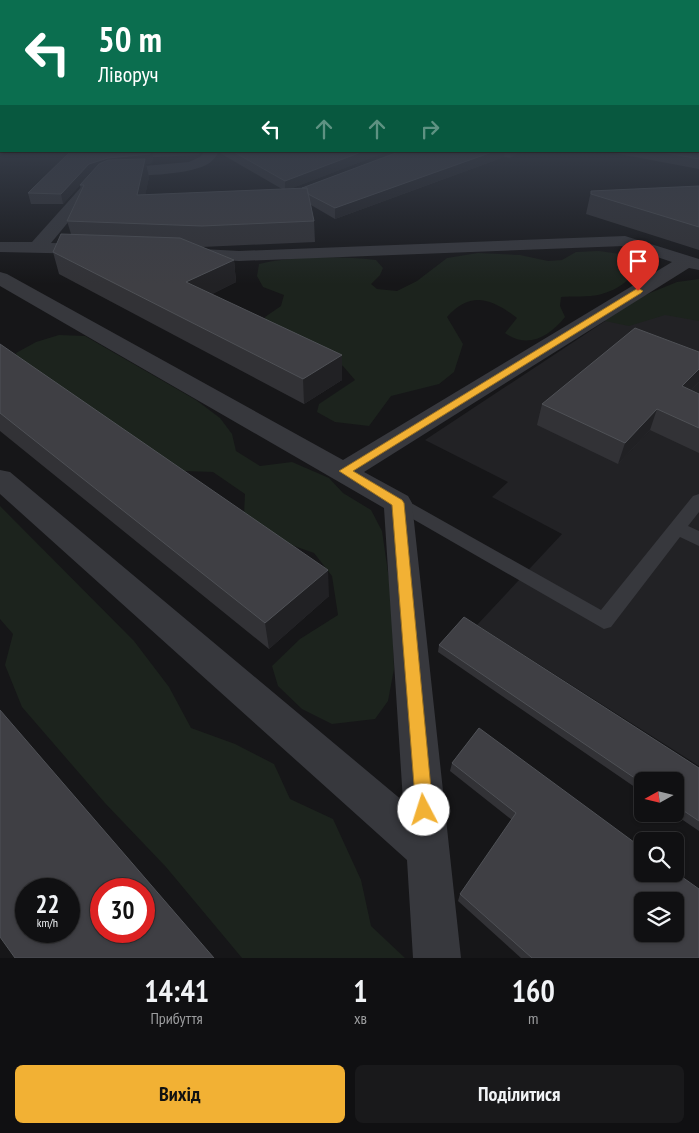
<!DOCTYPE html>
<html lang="uk">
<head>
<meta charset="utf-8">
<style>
  body { margin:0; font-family:"PT Sans Narrow",sans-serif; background:#19191b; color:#f1f3f6; height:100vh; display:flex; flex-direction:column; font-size:19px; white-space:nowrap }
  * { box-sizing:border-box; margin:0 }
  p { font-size:16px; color:#9c9d9f }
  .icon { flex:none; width:28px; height:28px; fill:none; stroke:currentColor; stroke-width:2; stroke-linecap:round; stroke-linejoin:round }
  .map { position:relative; height:958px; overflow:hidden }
  .details { display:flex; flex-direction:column; background:#101012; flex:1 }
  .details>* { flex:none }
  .top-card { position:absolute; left:0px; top:0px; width:700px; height:152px; box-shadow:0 1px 4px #0004,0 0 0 1px #303032; background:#0b6e4f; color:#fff; overflow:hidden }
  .needle { width:32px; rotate:262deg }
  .fabs { position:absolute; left:634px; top:772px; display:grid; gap:10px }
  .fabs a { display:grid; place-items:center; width:50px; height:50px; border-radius:8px; background:#101012; box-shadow:0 1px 4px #0004,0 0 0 1px #303032; font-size:25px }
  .speed { position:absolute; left:15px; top:878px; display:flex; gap:10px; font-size:25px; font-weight:700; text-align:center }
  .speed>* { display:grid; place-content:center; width:65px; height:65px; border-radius:50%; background:#101012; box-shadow:0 1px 4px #0004,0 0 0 1px #303032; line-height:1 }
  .speed small { font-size:12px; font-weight:400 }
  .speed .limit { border:8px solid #d22; background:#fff; color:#111 }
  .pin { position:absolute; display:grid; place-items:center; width:42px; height:42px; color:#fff; margin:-51px -21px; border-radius:50% 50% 50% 0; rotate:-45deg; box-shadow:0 0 5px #0007 }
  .pin .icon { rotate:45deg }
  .me { position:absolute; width:55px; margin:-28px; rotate:355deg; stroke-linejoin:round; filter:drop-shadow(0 0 4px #0008) }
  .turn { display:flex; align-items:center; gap:18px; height:105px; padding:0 15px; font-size:22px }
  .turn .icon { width:65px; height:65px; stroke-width:2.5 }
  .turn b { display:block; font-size:35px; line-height:42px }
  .lanes { display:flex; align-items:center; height:48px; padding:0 15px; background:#0003; justify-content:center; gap:25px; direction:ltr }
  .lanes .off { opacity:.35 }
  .eta { display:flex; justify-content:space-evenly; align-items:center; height:85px; text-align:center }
  .eta b { font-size:30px; font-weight:800; line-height:35px }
  .button { display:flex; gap:10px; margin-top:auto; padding:10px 15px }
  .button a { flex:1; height:58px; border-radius:8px; background:#f2b134; color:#111; font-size:20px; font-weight:800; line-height:58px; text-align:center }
  .button a+a { background:#19191b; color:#f1f3f6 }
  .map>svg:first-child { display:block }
  .built { fill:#222225 }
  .green { fill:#1c231d }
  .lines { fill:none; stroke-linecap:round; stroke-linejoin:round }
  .service { fill:#37383d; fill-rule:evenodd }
  .minor { fill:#37383d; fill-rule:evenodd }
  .wall { fill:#323236 }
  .shaded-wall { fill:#212124 }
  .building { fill:#3f3f44; stroke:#4f5156; fill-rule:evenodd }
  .route { fill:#f2b134; stroke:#9d7322 }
</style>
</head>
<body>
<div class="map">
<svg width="699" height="958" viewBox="0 0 699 958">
  <rect width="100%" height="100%" fill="#161618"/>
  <!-- built -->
  <path class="built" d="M643 296 699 311V766L477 625 562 534 492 497 508 482 425 440Z"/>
  <!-- green -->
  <path class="green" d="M599 251 620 254 636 264C633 282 614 291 598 295 590 297 571 296 561 297L560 306 565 317C549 337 528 349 505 333L517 318C492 299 471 290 447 317L463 344 454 372 439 384 391 396 369 426 335 422 317 412 319 404 355 380 343 366 285 341 266 328 265 317 281 306 284 295 263 287 257 276 259 264C294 256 340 256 376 260L383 268 380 275 371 284 377 289 397 291 417 281 447 258 478 253 520 255 548 261 562 260 576 252Z
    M699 279V321L665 315 629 326 605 321 606 311 677 282Z
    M59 335 85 336 196 400 220 418 232 434 236 451 260 466 292 462 329 478 343 493 371 510 382 531 391 593 394 669 388 701 375 719 332 724 302 709 278 686 272 666 300 639 338 615 332 576 314 553 280 541 244 514 245 494 213 472 184 471 18 360 16 353 36 342Z
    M0 506 134 641 169 687 191 728 235 744 274 764 290 799 333 819 361 880 371 926 405 958H242L166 867 105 803 22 707 5 665 13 634 0 619Z"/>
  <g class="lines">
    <!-- service -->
    <path class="service" d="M699 494V512L688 526 699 531V546L680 537 611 627 604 629 392 507 390 503 392 499 398 497 404 499 601 610 693 496Z"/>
    <!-- minor -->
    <path class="minor" d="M205 151H219C216 157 212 162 206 165 184 176 138 175 112 177L102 181 51 243 91 244 97 245 100 249 97 253 91 254 0 252V242H32L92 175 110 169 189 162 200 157Z
      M625 236 699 259V270L689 268 364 472 408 496 412 503 461 958H413L407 860 0 494V470L10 472 403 801 384 508 0 286V272L7 274 343 460 672 262 624 246 239 261 184 258 178 257 175 253 178 249 184 248 239 251Z"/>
  </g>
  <!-- wall -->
  <path class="wall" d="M699 149V169L603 151H699Z
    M71 151H203L199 155 153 157 152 163 146 164 149 177 145 195 282 189 220 153V151H389L292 188H302L401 151H521L510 158 504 157 335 219 311 205 314 221 315 242 202 247 234 260 236 282 212 294 342 380 304 404 59 274 53 252 71 234 67 221 81 190 80 185 63 204H31L28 193Z
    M699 186V250L586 214 591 191Z
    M0 344 329 596 269 649 0 431Z
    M699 352V382L691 390 699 394V453L650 430 618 464 537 425 542 404Z
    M439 645 699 768V831L674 814H675V781H642V792L438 652Z
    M479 728 699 958H521L458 901 460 894 512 820 450 771 452 763Z"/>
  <!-- shaded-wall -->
  <path class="shaded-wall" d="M152 151 153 157 152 163 146 164 149 177 141 215 91 173 63 204 61 194 89 164 108 158Z
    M198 151H203L199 155Z
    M364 151H389L285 191V181Z
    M495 151H505L504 157 335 219V208Z
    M511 151H521L510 158Z
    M234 260 236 282 190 305 186 282Z
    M342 355V380L304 404 303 379Z
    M699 369V382L674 407 682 386Z
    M657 409 650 430 618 464 625 443Z
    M328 570 329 596 269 649 265 623Z"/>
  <!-- building -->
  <path class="building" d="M699 149V159L656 151H699Z
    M71 151H150V154L108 158 89 164 61 194 28 193Z
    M232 151H364L285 181Z
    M401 151H495L335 208 308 194 307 188H302Z
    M145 159 137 195 307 188 314 221 202 226 67 221 84 185H80L99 164 108 160Z
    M699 186V227L591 194V191Z
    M61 234 180 238 234 260 186 282 342 355 303 379 53 252Z
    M635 328 699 352V369L682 386 699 394V428L657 409 625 443 542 404Z
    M0 344 328 570 265 623 0 413Z
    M464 617 699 768V821L675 805V781H642V783L439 645Z
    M0 710 214 958H15L0 937ZM26 889H69V931H26ZM101 889H144V931H101Z
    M479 728 642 848V874H675V872L699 889V958H532L460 894 516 813 452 763ZM642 901H675V934H642Z"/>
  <!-- sky -->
  <linearGradient id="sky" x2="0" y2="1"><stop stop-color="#0c0c0d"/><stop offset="0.52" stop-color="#363c48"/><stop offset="1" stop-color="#363c48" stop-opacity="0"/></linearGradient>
  <rect width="699" height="284" fill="url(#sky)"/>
  <!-- route -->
  <path class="route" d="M638 288 643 291 641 293 353 471 402 500 404 503 433 810 431 816 424 819 418 816 416 810 392 505 339 471Z"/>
</svg>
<div class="fabs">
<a><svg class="needle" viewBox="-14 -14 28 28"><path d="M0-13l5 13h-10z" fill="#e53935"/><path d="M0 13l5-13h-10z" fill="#9c9d9f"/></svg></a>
<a><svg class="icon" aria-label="search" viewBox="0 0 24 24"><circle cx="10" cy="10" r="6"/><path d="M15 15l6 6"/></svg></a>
<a><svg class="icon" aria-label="layers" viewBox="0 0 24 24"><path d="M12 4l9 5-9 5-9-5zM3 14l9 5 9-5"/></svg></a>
</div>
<div class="speed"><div>22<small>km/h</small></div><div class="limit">30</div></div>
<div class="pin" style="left:638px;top:291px;background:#d93025"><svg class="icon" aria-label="arrive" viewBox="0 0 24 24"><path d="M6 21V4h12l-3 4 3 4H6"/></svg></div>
<svg class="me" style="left:424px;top:810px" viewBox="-20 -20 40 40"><circle r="19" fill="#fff"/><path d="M0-13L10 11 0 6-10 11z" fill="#f2b134"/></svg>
<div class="top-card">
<div class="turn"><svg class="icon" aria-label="left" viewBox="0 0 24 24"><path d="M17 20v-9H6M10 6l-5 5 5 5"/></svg><div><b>50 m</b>Ліворуч</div></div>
<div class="lanes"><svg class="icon" aria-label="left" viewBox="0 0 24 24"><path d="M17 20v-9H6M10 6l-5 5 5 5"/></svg><svg class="icon off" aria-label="ahead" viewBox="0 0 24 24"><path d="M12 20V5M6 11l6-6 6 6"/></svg><svg class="icon off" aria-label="ahead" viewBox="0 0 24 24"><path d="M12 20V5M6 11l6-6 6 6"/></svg><svg class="icon off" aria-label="right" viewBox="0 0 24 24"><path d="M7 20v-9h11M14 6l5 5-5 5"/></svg></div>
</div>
</div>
<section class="details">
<div class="eta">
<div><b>14:41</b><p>Прибуття</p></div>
<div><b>1</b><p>хв</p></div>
<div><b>160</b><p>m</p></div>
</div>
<div class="button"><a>Вихід</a><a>Поділитися</a></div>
</section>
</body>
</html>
